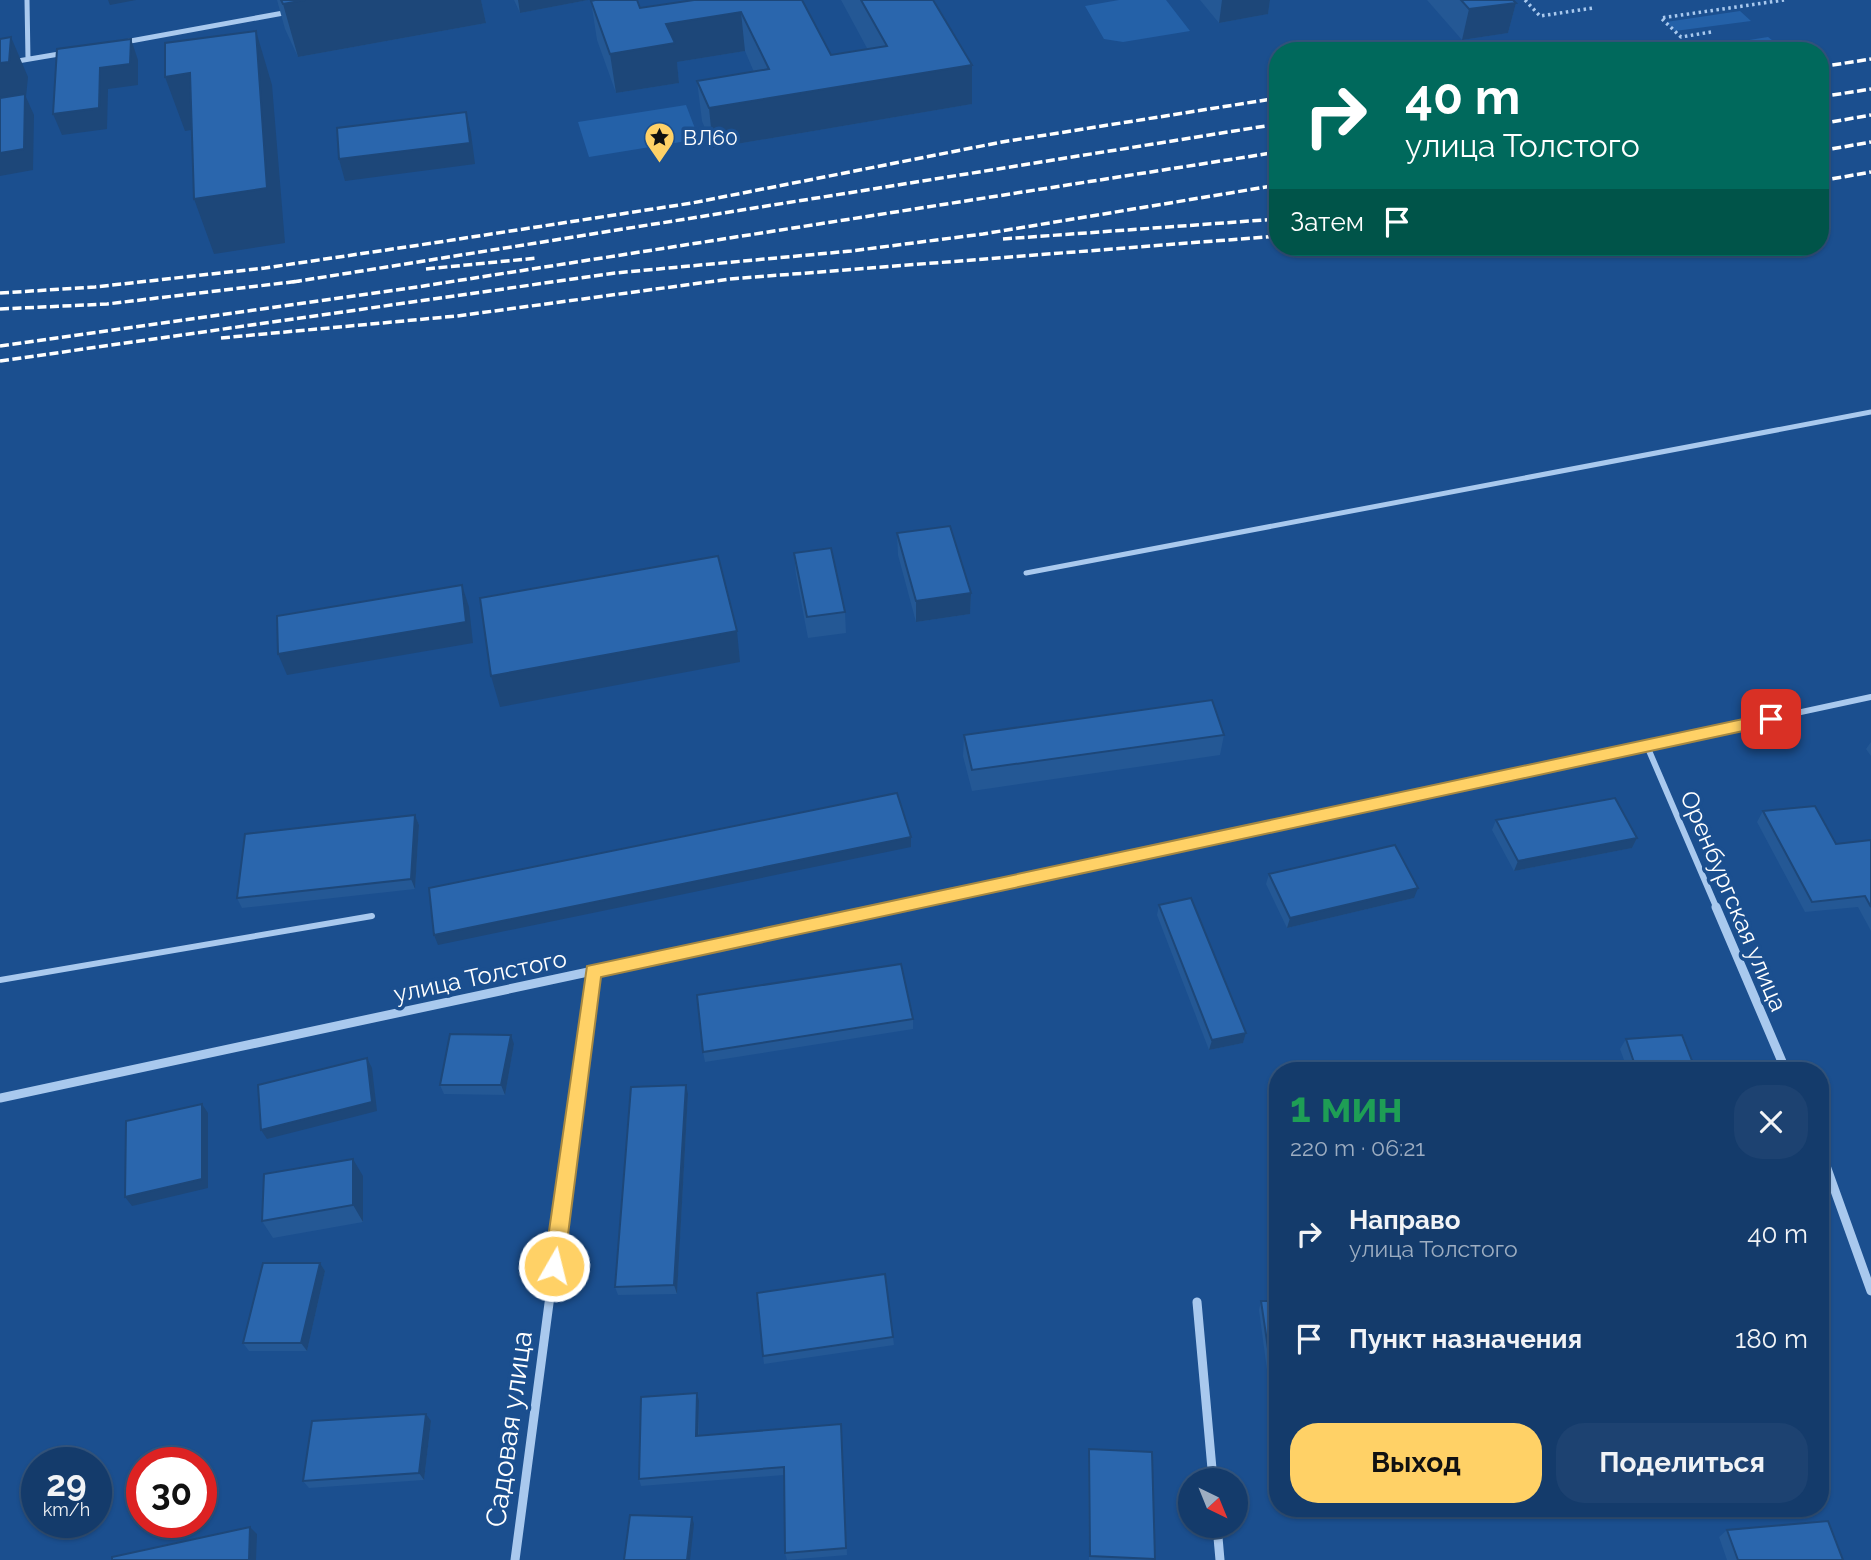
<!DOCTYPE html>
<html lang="ru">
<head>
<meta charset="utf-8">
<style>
  body { margin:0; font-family:Raleway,sans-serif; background:#1d4271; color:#f1f3f6; height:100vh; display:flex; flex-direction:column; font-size:26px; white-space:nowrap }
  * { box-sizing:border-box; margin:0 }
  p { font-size:23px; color:#9dadc1 }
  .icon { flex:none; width:38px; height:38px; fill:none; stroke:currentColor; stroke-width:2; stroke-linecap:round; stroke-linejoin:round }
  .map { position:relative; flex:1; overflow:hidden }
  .side { position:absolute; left:1269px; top:1062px; width:560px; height:455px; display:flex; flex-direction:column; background:#143b6b; border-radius:28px; box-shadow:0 2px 5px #0004,0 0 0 2px #33557e }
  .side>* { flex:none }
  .guide { position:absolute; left:1269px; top:42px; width:560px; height:214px; border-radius:28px; box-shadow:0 2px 5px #0004,0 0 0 2px #33557e; background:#00695c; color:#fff; overflow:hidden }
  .needle { width:46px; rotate:137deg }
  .fabs { position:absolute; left:1178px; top:1468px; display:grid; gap:14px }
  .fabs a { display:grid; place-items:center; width:70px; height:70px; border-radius:50%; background:#143b6b; box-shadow:0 2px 5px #0004,0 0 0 2px #33557e; font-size:35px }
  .speed { position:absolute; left:21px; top:1447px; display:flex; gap:14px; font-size:35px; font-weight:700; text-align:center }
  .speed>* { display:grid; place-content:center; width:91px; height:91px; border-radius:50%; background:#143b6b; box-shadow:0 2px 5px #0004,0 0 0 2px #33557e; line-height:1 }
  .speed small { font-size:18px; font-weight:400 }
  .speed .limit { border:10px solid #d22; background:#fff; color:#111 }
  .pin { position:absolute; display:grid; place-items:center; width:60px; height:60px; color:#fff; margin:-30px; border-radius:14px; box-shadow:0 4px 10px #0006 }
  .me { position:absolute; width:77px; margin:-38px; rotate:8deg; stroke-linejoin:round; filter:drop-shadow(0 0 5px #0008) }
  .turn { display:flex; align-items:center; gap:24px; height:147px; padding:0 21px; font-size:32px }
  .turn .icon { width:91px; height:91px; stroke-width:2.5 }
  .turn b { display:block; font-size:49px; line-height:60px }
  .then { display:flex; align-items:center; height:66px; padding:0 21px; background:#0003; gap:14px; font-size:26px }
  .round { display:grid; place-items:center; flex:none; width:74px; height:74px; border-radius:28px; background:#1d4271 }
  .summary { display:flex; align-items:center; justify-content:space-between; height:119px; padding:0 21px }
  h1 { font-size:42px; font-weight:700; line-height:52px; color:#1e9e55 }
  .primary-button { display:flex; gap:14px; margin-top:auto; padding:14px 21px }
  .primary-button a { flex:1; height:80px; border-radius:28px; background:#ffd166; color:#111; font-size:28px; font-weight:700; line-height:80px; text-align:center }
  .primary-button a+a { background:#1d4271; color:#f1f3f6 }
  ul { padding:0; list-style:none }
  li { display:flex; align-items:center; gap:21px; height:105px; padding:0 21px }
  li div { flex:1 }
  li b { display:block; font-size:26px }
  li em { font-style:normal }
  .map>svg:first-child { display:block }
  .green { fill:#2461a8 }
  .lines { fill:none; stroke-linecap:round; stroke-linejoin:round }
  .path { stroke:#a9c9ee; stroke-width:3.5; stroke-dasharray:2.5 3.5; stroke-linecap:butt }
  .lane-far1 { stroke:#a9c9ee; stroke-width:5 }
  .lane { stroke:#a9c9ee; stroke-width:6 }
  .street-far2 { stroke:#a9c9ee; stroke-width:5 }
  .street-far1 { stroke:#a9c9ee; stroke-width:6 }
  .street { stroke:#a9c9ee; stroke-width:9 }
  .rail { stroke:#fff; stroke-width:3.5; stroke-dasharray:9 3.5; stroke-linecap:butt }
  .wall { fill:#245895 }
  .shaded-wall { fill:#1d4779 }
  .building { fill:#2a66ad; stroke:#1d4779; stroke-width:2 }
  .route { fill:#ffd166; stroke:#a68842; stroke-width:2 }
  .labels { text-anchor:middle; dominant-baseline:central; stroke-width:7; stroke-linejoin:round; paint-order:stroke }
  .far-poi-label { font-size:21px; fill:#fff; stroke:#1b4f8f; text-anchor:start }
  .street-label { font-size:24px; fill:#fff; stroke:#1b4f8f }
  .near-street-label { font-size:28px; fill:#fff; stroke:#1b4f8f }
</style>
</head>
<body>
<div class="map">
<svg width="1871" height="1560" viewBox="0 0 1871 1560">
  <rect width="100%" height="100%" fill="#1b4f8f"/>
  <!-- green -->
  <path class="green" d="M1119 0H1166L1190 31 1123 42 1104 39 1085 6Z
    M1740 11 1751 21 1675 31 1666 22Z
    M1768 37 1777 44 1733 51H1680Z
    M686 105 699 139 589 157 578 122Z"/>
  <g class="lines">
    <!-- path -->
    <path class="path" d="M1525 0 1540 16 1593 8
      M1711 32 1681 37 1661 18 1784 0"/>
    <!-- lane-far1 -->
    <path class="lane-far1" d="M1026 573 1871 412"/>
    <!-- lane -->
    <path class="lane" d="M0 980 372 916"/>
    <!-- street-far2 -->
    <path class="street-far2" d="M27 0 28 59
      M125 42 289 12
      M0 64 65 53"/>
    <!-- street-far1 -->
    <path class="street-far1" d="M1647 746 1717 909
      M884 909 1871 697"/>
    <!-- street -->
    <path class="street" d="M1716 907 1786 1071
      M0 1098 892 907
      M1820 1149 1871 1291
      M1197 1302 1213 1480
      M1217 1526 1220 1560
      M515 1560 593 971"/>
    <!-- rail -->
    <path class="rail" d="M1820 67 1871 59
      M1820 97 1871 89
      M1820 124 1871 115
      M1820 151 1871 142
      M1820 181 1871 172
      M1003 239 1278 219
      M426 269 537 258
      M293 282 1278 124
      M0 293 95 287 265 268 433 243 692 203 1002 142 1278 98
      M0 309 107 304 300 281
      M221 338 457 316 730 279 1278 236
      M0 346 417 287 1278 152
      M0 361 615 273 851 251 983 234 1278 185"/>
  </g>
  <!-- wall -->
  <path class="wall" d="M277 0H481L486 23 298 57 285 29Z
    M514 0H588L520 13Z
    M802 0 831 55 868 50 841 0H933L972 104 713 148 702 121 697 81 754 72 745 51 677 62 679 83 616 93 597 40 591 1 640 8Z
    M1200 0H1270L1268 14 1219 23Z
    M1427 0H1513L1516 3 1508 33 1462 40Z
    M897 533 971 593 970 614 916 622 898 555Z
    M794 553 845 612 846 633 808 638 796 575Z
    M964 735H1224L1220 755 972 791 963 756Z
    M1871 742V756L1866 749Z
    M1763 811 1836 844 1871 840V931L1858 907 1805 912 1757 822Z
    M415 815 419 825 415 889 242 908 237 898Z
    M1496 820 1637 838 1632 848 1514 871 1492 830Z
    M1269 874 1414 898 1287 928 1266 884Z
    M1159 905 1246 1033 1243 1043 1209 1050 1157 915Z
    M913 1019V1029L705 1062 703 1052Z
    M1626 1039 1696 1071H1628L1620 1049Z
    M514 1044 505 1095 444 1094 440 1085Z
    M688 1094 677 1294 618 1295 615 1287Z
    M363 1176V1222L273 1238 262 1221Z
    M320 1263 325 1271 307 1351H249L243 1343Z
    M1261 1301H1278V1370H1267L1259 1310Z
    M893 1337 894 1345 764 1364 763 1356Z
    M699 1401V1435L841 1424 847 1555 787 1560 785 1553 784 1475 641 1486 639 1479Z
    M431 1421 424 1480 309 1488 303 1481Z
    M1278 1432V1496H1276L1269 1440 1272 1433Z
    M1089 1449 1155 1559V1560H1089L1088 1457Z
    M1727 1530 1843 1560H1727L1719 1537Z"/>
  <!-- shaded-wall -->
  <path class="shaded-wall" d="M108 0H136L110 5Z
    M305 0H481L486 23 298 57 283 4Z
    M518 0H588L520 13Z
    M1222 0H1270L1268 14 1219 23Z
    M1516 3 1508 33 1462 40 1469 9Z
    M741 12 745 51 677 62 679 83 616 93 610 54 666 24Z
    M256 31 272 85 285 243 214 254 194 199Z
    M11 37 28 77 26 97 34 115 33 170 0 176V63Z
    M131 39 138 60V85L108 89 107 129 62 135 53 114Z
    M972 65V104L713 148 709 108Z
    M190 73 209 127 185 131 165 77Z
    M466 112 471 133 475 164 345 181 339 159Z
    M462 585 469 607 473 643 287 675 278 654Z
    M971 593 970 614 916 622V601Z
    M737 631 740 662 500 707 491 676Z
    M415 815 419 825 415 889 411 879Z
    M911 837V847L438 945 434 935Z
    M1637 838 1632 848 1514 871 1518 861Z
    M1418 888 1414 898 1287 928 1290 918Z
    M1246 1033 1243 1043 1209 1050 1212 1040Z
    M511 1035 514 1044 505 1095 501 1085Z
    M367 1058 372 1068 377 1111 267 1139 261 1130Z
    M686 1085 688 1094 677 1294 674 1285Z
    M202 1104 208 1113V1188L132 1206 125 1197Z
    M353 1159 363 1176V1222L353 1205Z
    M320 1263 325 1271 307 1351 301 1343Z
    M697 1393 699 1401 698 1443 696 1436Z
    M426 1414 431 1421 424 1480 419 1473Z
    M692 1517 694 1524 690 1560H687Z
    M250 1527 257 1534 256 1560H249Z"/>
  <!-- building -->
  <path class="building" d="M281 0H305L283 4Z
    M595 0H637L640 8 694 0H802L831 55 887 46 861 0H933L972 65 709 108 697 81 769 69 741 12 666 24 675 43 610 54 591 1Z
    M1461 0H1513L1516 3 1469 9Z
    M256 31 267 188 194 199 190 73 165 77V43Z
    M11 37 9 62 0 63V39Z
    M131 39 130 64 100 68 99 108 53 114 57 49Z
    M25 94 24 149 0 153V98Z
    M466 112 470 143 339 159 337 128Z
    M950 526 971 593 916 601 897 533Z
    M831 548 845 612 807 617 794 553Z
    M718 556 737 631 491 676 480 598Z
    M462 585 466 622 278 654 277 616Z
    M1212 700 1224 735 972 770 964 735Z
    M897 793 911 837 434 935 429 888Z
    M1615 798 1637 838 1518 861 1496 820Z
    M1815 806 1836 844 1871 840V907L1865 896 1812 902 1763 811Z
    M415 815 411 879 237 898 245 834Z
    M1395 845 1418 888 1290 918 1269 874Z
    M1191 898 1246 1033 1212 1040 1159 905Z
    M901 964 913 1019 703 1052 697 995Z
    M450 1034 511 1035 501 1085H440Z
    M1682 1035 1696 1071H1637L1626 1039Z
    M367 1058 372 1102 261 1130 258 1085Z
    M686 1085 674 1285 615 1287 631 1087Z
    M202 1104V1179L125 1197 126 1121Z
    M353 1159V1205L262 1221 264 1174Z
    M263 1263H320L301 1343H243Z
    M885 1274 893 1337 763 1356 757 1293Z
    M1261 1301H1278V1362H1270Z
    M697 1393 696 1436 841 1424 846 1548 785 1553 784 1467 639 1479 641 1397Z
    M426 1414 419 1473 303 1481 312 1421Z
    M1278 1432V1475L1272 1433Z
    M1820 1441 1825 1455H1820Z
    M1089 1449 1152 1452 1155 1559 1090 1556Z
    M630 1515 692 1517 687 1560H624Z
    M1828 1521 1843 1560H1738L1727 1530Z
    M250 1527 249 1560H112V1557Z"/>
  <!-- route -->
  <path class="route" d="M1771 713 1779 719 1771 725 601 977 564 1266 561 1272 554 1275 547 1272 544 1266 587 966Z"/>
  <!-- icons -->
  <defs>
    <symbol id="sight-pin" viewBox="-11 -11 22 30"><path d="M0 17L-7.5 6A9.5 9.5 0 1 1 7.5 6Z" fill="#ffd166" stroke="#1b4f8f"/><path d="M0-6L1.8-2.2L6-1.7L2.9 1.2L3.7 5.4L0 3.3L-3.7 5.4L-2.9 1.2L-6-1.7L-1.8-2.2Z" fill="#111"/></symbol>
  </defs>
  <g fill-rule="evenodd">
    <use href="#sight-pin" x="642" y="120" width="35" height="47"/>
  </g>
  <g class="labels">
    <!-- far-poi labels -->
    <g class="far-poi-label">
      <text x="683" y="137">ВЛ60</text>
    </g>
    <!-- street labels -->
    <g class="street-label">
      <text transform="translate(1734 901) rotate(67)">Оренбургская улица</text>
      <text transform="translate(480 976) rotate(-12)">улица Толстого</text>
    </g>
    <!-- near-street labels -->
    <g class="near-street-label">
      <text transform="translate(509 1429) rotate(-82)">Садовая улица</text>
    </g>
  </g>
</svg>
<div class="fabs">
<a><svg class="needle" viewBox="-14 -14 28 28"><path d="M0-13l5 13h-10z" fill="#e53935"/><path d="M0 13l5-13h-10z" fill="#9dadc1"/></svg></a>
</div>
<div class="speed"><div>29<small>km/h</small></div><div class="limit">30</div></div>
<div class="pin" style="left:1771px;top:719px;background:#d93025"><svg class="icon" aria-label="arrive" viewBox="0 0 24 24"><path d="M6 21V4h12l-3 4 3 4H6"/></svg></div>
<svg class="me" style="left:554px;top:1266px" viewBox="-20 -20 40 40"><circle r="17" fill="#ffd166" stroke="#fff" stroke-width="3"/><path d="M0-11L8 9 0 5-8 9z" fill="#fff"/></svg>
<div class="guide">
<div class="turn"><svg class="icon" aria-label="right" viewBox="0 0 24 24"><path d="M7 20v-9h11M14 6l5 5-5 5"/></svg><div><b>40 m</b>улица Толстого</div></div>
<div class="then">Затем<svg class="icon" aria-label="arrive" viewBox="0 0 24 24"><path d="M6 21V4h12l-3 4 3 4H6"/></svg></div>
</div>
<section class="side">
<div class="summary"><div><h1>1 мин</h1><p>220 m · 06:21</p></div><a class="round"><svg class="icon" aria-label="close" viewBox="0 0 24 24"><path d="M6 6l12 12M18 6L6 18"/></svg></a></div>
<ul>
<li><svg class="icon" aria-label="right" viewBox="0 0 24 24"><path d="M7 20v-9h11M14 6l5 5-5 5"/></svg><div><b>Направо</b><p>улица Толстого</p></div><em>40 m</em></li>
<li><svg class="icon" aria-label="arrive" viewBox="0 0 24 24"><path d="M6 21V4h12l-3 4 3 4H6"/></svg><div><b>Пункт назначения</b></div><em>180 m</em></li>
</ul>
<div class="primary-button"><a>Выход</a><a>Поделиться</a></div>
</section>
</div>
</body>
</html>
